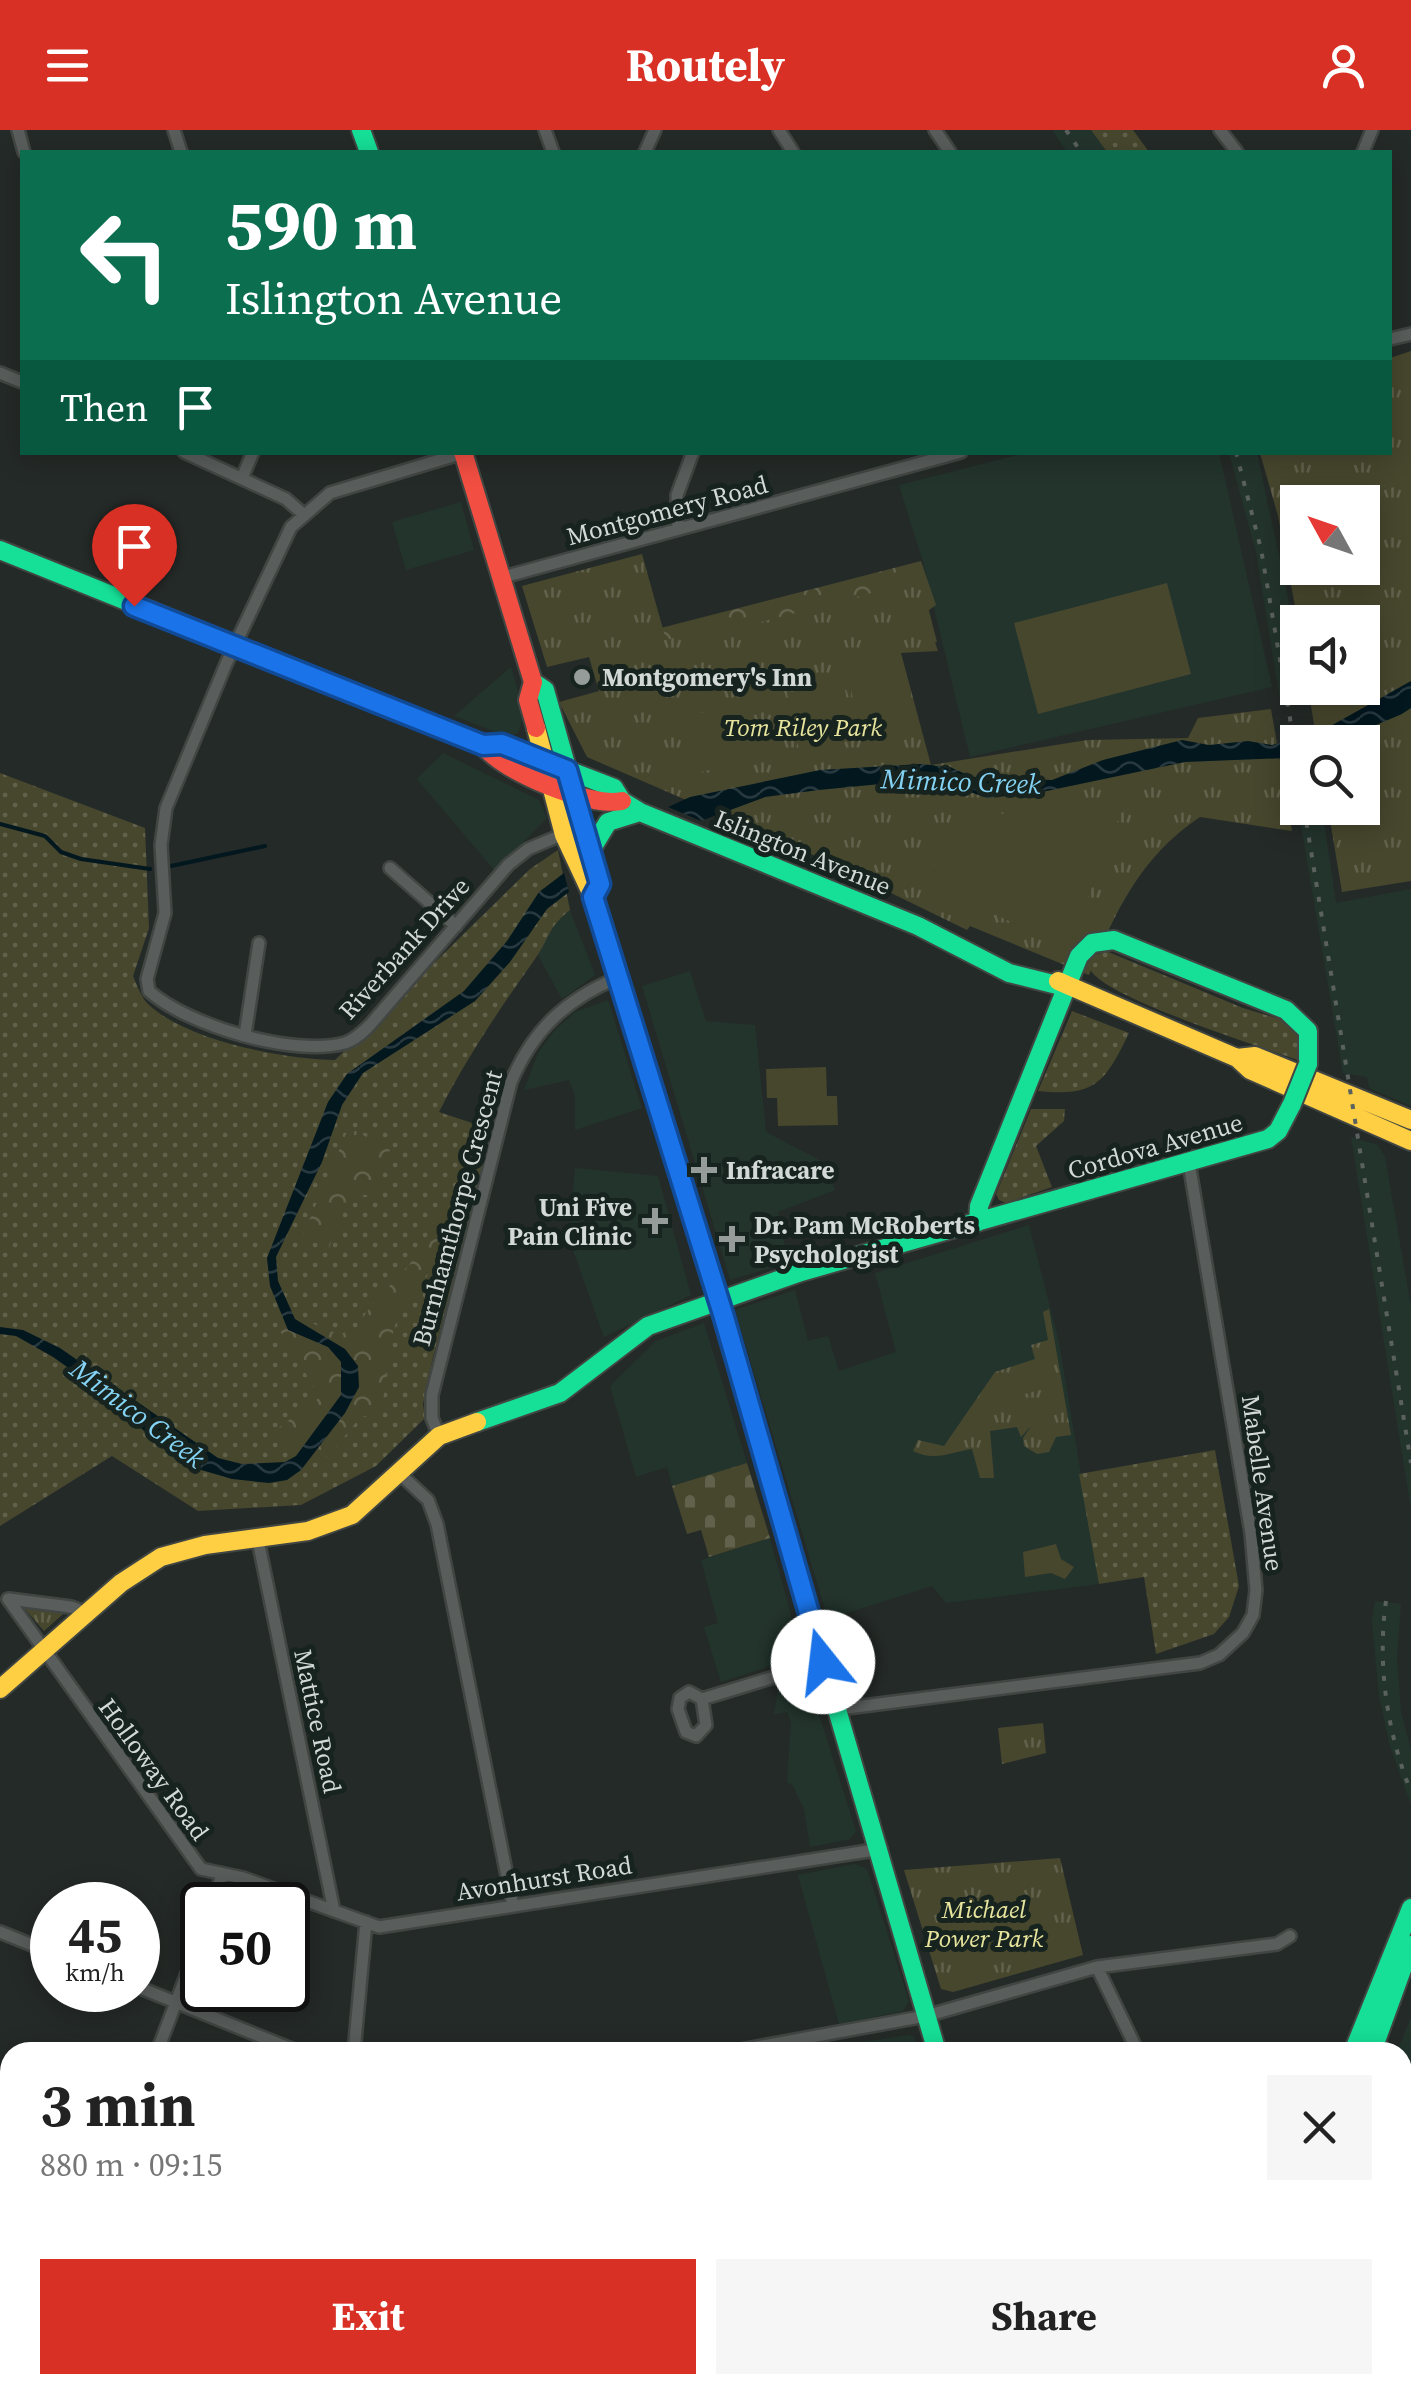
<!DOCTYPE html>
<html lang="en">
<head>
<meta charset="utf-8">
<style>
  body { margin:0; font-family:"Source Serif 4",serif; background:#f6f6f6; color:#222; height:100vh; display:flex; flex-direction:column; font-size:38px; white-space:nowrap }
  * { box-sizing:border-box; margin:0 }
  p { font-size:32px; color:#767676 }
  .icon { flex:none; width:55px; height:55px; fill:none; stroke:currentColor; stroke-width:2; stroke-linecap:round; stroke-linejoin:round }
  .map { position:relative; flex:1; overflow:hidden }
  .drawer { position:absolute; left:0px; top:1912px; width:1412px; height:352px; display:flex; flex-direction:column; background:#fff; border-radius:30px 30px 0 0; box-shadow:0 5px 25px #0003 }
  .drawer>* { flex:none }
  .top-card { position:absolute; left:20px; top:20px; width:1372px; height:305px; border-radius:0px; box-shadow:0 5px 25px #0003; background:#0b6e4f; color:#fff; overflow:hidden }
  .needle { width:65px; rotate:310deg }
  .controls { position:absolute; left:1280px; top:355px; display:grid; gap:20px }
  .controls a { display:grid; place-items:center; width:100px; height:100px; border-radius:0px; background:#fff; box-shadow:0 5px 25px #0003; font-size:50px }
  .speed { position:absolute; left:30px; top:1752px; display:flex; gap:20px; font-size:50px; font-weight:700; text-align:center }
  .speed>* { display:grid; place-content:center; width:130px; height:130px; border-radius:50%; background:#fff; box-shadow:0 5px 25px #0003; line-height:1 }
  .speed small { font-size:25px; font-weight:400 }
  .speed .limit { border:5px solid #111; border-radius:15px; background:#fff; color:#111 }
  .pin { position:absolute; display:grid; place-items:center; width:85px; height:85px; color:#fff; margin:-102px -42px; border-radius:50% 50% 50% 0; rotate:-45deg; box-shadow:0 0 10px #0007 }
  .pin .icon { rotate:45deg }
  .me { position:absolute; width:110px; margin:-55px; rotate:344deg; stroke-linejoin:round; filter:drop-shadow(0 0 8px #0008) }
  .turn { display:flex; align-items:center; gap:35px; height:210px; padding:0 40px; font-size:45px }
  .turn .icon { width:130px; height:130px; stroke-width:2.5 }
  .turn b { display:block; font-size:70px; line-height:85px }
  .then { display:flex; align-items:center; height:95px; padding:0 40px; background:#0003; gap:20px; font-size:38px }
  .round { display:grid; place-items:center; flex:none; width:105px; height:105px; border-radius:0px; background:#f6f6f6 }
  .summary { display:flex; align-items:center; justify-content:space-between; height:170px; padding:0 40px }
  h1 { font-size:60px; font-weight:700; line-height:75px }
  .button { display:flex; gap:20px; margin-top:auto; padding:20px 40px }
  .button a { flex:1; height:115px; border-radius:0px; background:#d93025; color:#fff; font-size:40px; font-weight:700; line-height:115px; text-align:center }
  .button a+a { background:#f6f6f6; color:#222 }
  header { display:flex; justify-content:space-between; align-items:center; height:130px; padding:0 40px; background:#d93025; color:#fff; font-size:45px; font-weight:700 }
  .map>svg:first-child { display:block }
  .built { fill:#23342d }
  .grass { fill:url(#grass-dots) }
  .forest { fill:url(#forest-crowns) }
  .cemetery { fill:url(#cemetery-stones) }
  .park { fill:url(#park-tufts); fill-rule:evenodd }
  .pitch { fill:#47472e }
  .water { fill:url(#water-waves) }
  .pier { fill:#242a27 }
  .lines { fill:none; stroke-linecap:round; stroke-linejoin:round }
  .stream { stroke:#03171f; stroke-width:4 }
  .street-casing { stroke:#414643; stroke-width:16 }
  .fast-casing { stroke:#414643; stroke-width:22 }
  .slow-casing { stroke:#414643; stroke-width:22 }
  .jam-casing { stroke:#414643; stroke-width:22 }
  .street { stroke:#595d5b; stroke-width:11 }
  .fast { stroke:#16e098; stroke-width:18 }
  .slow { stroke:#ffcf43; stroke-width:18 }
  .jam { stroke:#f24e42; stroke-width:18 }
  .rail { stroke:#5b615e; stroke-width:4; stroke-dasharray:5 10; stroke-linecap:butt }
  .fast-bridge-casing { stroke:#414643; stroke-width:22; stroke-linecap:butt }
  .fast-bridge { stroke:#16e098; stroke-width:18 }
  .route-casing { stroke:#114b97; stroke-width:25 }
  .route { stroke:#1a73e8; stroke-width:18 }
  .poi-dot { fill:#959c99; stroke:#17231e; stroke-width:4 }
  .labels { text-anchor:middle; dominant-baseline:central; stroke-width:10; stroke-linejoin:round; paint-order:stroke }
  .street-label { font-size:25px; fill:#d2d9d6; stroke:#17231e }
  .poi-label { font-size:25px; font-weight:bold; fill:#d2d9d6; stroke:#17231e; text-anchor:start }
  .park-label { font-size:25px; font-style:italic; fill:#e7e49d; stroke:#17231e }
  .water-label { font-size:28px; font-style:italic; fill:#84d3f4; stroke:#17231e }
</style>
</head>
<body>
<header><svg class="icon" aria-label="menu" viewBox="0 0 24 24"><path d="M4 6h16M4 12h16M4 18h16"/></svg>Routely<svg class="icon" aria-label="person" viewBox="0 0 24 24"><circle cx="12" cy="8" r="4"/><path d="M4 21q1-7 8-7t8 7"/></svg></header>
<div class="map">
<svg width="1411" height="2263" viewBox="0 0 1411 2263">
  <defs>
    <pattern id="grass-dots" width="8" height="8" patternUnits="userSpaceOnUse" patternTransform="scale(2.5)"><rect width="8" height="8" fill="#47472e"/><path d="M2 2h.1M6 6h.1" fill="none" stroke="#61614c" stroke-width="1.8" stroke-linecap="round"/></pattern>
    <pattern id="forest-crowns" width="20" height="18" patternUnits="userSpaceOnUse" patternTransform="scale(2.5)"><rect width="20" height="18" fill="#47472e"/><path d="M2 6a3 3 0 1 1 6 0M12 15a3 3 0 1 1 6 0" fill="none" stroke="#61614c"/></pattern>
    <pattern id="cemetery-stones" width="16" height="16" patternUnits="userSpaceOnUse" patternTransform="scale(2.5)"><rect width="16" height="16" fill="#47472e"/><path d="M2 7V4a2 2 0 0 1 4 0v3zM10 15v-3a2 2 0 0 1 4 0v3z" fill="#61614c"/></pattern>
    <pattern id="park-tufts" width="24" height="20" patternUnits="userSpaceOnUse" patternTransform="scale(2.5)"><rect width="24" height="20" fill="#47472e"/><path d="M3 7l-1-3M5 7V3M7 7l1-3M15 17l-1-3M17 17v-4M19 17l1-3" fill="none" stroke="#61614c"/></pattern>
    <pattern id="water-waves" width="16" height="10" patternUnits="userSpaceOnUse" patternTransform="scale(2.5)"><rect width="16" height="10" fill="#03171f"/><path d="M0 5q4-4 8 0t8 0" fill="none" stroke="#27383f"/></pattern>
  </defs>
  <rect width="100%" height="100%" fill="#242a27"/>
  <!-- built -->
  <path class="built" d="M1052 0H1091L1107 22H1067Z
    M1026 323H1219L1272 557 970 627 923 432 899 355Z
    M1229 323H1257L1291 482 1298 558H1302L1305 572 1281 576 1256 422Z
    M461 372 474 420 406 440 392 392Z
    M511 537 524 582 518 603 509 607 454 586Z
    M443 623 539 670 547 688 495 741 417 649Z
    M1298 678H1322L1336 773 1411 759V976L1369 958 1367 947 1343 943Z
    M570 780 595 845 562 869 538 825 549 796Z
    M690 841 706 891 755 895 766 1002 823 1032 835 1060 778 1082 788 1133 730 1150 642 856Z
    M608 870 642 978 575 1000V966L569 950 524 960 539 921 555 900 575 882Z
    M1351 1007 1378 1015 1385 1027 1411 1177V1379Z
    M575 1038 658 1046 691 1165 604 1207 569 1109Z
    M1029 1095 1059 1212 1099 1454 946 1473 932 1456 828 1489 735 1180 795 1160 808 1211 828 1206 839 1241 896 1222 875 1143Z
    M704 1193 747 1333 672 1356 667 1337 636 1347 610 1256 656 1211Z
    M770 1408 802 1526 721 1552 704 1497 718 1493 701 1430Z
    M1375 1471 1401 1474 1397 1528 1401 1582 1411 1620V1675L1390 1616 1379 1566 1372 1492Z
    M808 1550 856 1701 850 1709 810 1717 804 1679 792 1654 787 1653 791 1592 787 1582 774 1584 778 1559Z
    M855 1734 867 1739 909 1871 903 1881 839 1894 798 1745Z
    M1411 1887V2111L1403 2130 1402 1922H1397Z
    M908 1905 914 1907 919 1922 820 1919Z
    M935 2255H1015L1017 2263H937Z"/>
  <!-- grass -->
  <path class="grass" d="M1091 0H1133L1149 22H1107Z
    M0 643 145 698 149 798 133 846C137 855 141 867 148 874 187 911 283 929 335 930L530 739 558 720 570 780C547 798 550 808 535 829 499 880 467 927 439 982L493 1000 433 1227 423 1274 425 1288 376 1336 301 1375 198 1381 112 1326 0 1396Z
    M1106 821 1243 878 1283 890 1294 896 1301 910 1297 930C1260 916 1104 868 1090 839L1096 825Z
    M1072 881 1129 903C1105 952 1096 967 1038 961Z
    M1031 979H1065L1064 991 1036 1016 1052 1057 1006 1073 999 1070 996 1064Z
    M1215 1320 1239 1456 1229 1487 1214 1504 1156 1524 1144 1447 1099 1454 1079 1344Z"/>
  <!-- forest -->
  <path class="forest" d="M921 431 936 475 925 483 938 521 899 523 612 568 649 501Z
    M352 999 390 1020 374 1066 356 1064 343 1080 329 1118 302 1107 346 1004Z
    M457 1070C467 1106 429 1139 410 1166 385 1202 386 1246 382 1288L361 1286 329 1326 310 1331 289 1318 277 1299 320 1267 280 1201 290 1184 338 1204 355 1201C370 1171 396 1153 415 1127 430 1106 433 1081 457 1070Z"/>
  <!-- cemetery -->
  <path class="cemetery" d="M747 1333 770 1408 709 1427 701 1400 687 1404 672 1356Z"/>
  <!-- park -->
  <path class="park" d="M1411 221V751L1342 762 1328 678H1362V612H1317L1308 558H1362V492H1298L1278 386 1260 323 1390 322V228ZM1298 372H1362V438H1298Z
    M642 424 666 510 716 497 719 503 921 450 937 512 901 523 931 635 1087 610 1188 608 1198 588 1271 579 1292 701 1200 687C1141 726 1115 782 1089 845L970 796 967 800 811 724 587 627 559 572 599 561 589 527 547 537 522 456Z
    M1049 1179 1071 1305 1056 1307 1049 1322 1037 1324 1024 1316 1023 1308 1031 1296 1021 1307 1017 1297 990 1301 994 1348H980L972 1319C951 1322 935 1332 913 1321L918 1310 944 1316 995 1242 1035 1229 1031 1215 1048 1210 1043 1182Z
    M28 1472 71 1477 44 1501 24 1478Z
    M1043 1593 1046 1623 1002 1634 998 1598Z
    M1060 1728 1083 1825 953 1862 941 1859 904 1740Z"/>
  <!-- pitch -->
  <path class="pitch" d="M1167 453 1191 544 1038 584 1014 493Z
    M900 524 920 603 864 616 846 538Z
    M843 550 855 610 799 620 787 563Z
    M733 576 745 632 688 645 676 589Z
    M1125 672 1070 814 1064 817 929 753 944 705 958 688Z
    M826 937 827 966H837L838 995 778 996 777 968H767L766 939Z
    M1045 1235 1051 1257 1021 1265 1014 1243Z
    M1056 1414 1061 1429 1074 1437 1065 1449 1051 1443 1025 1447 1023 1422Z"/>
  <!-- water -->
  <path class="water" d="M1411 551V578L1402 584 1336 612H1298L1297 624 1286 628 1185 632 1042 662 987 668 956 657 931 655 891 653 819 660 765 667 701 691 668 677 690 667 820 640 921 634 950 637 972 647 1052 650 1103 630 1182 610 1209 615 1248 611 1272 615 1327 598Z
    M564 743 569 762 547 779 510 832 475 871 363 943 342 975 322 1032 276 1127 278 1151 295 1189 345 1219 358 1236 359 1257 345 1283 301 1340 287 1350 269 1353 232 1349 181 1334 133 1291 125 1278 53 1227 16 1206 0 1204V1197L23 1200 60 1218 218 1328 242 1334 285 1332 296 1326 341 1265V1232L328 1217 288 1200 270 1156 267 1128 328 972 347 944 464 861 507 811 539 762Z"/>
  <!-- pier -->
  <path class="pier" d="M1309 598 1311 612H1298V629L1290 632 1286 604Z"/>
  <g class="lines">
    <!-- stream -->
    <path class="stream" d="M0 694 45 706 61 722 81 729 150 739
      M171 736 265 716"/>
    <defs>
      <path id="street" d="M18 0 24 22
        M174 0 181 22
        M545 0 553 22
        M779 0 793 22
        M935 0 950 22
        M1220 0 1237 22
        M645 22 655 0
        M1363 22 1372 0
        M1390 209 1411 204
        M0 243 22 252
        M184 322 286 369 303 384
        M463 323 330 363 291 397 226 534 166 678 161 715 165 783 147 849 149 861C188 896 294 927 345 913 355 910 363 902 370 895L508 735 528 719 566 703
        M242 348 253 322
        M678 399 677 365 693 322
        M500 448 961 322
        M390 738 456 796
        M245 905 259 813
        M439 1306 432 1288V1265L511 952C533 900 565 870 617 848
        M399 1343 428 1370 437 1394 513 1776
        M258 1410 334 1781
        M8 1469 201 1739 243 1748 379 1797 881 1719
        M9 1469 71 1477 87 1483
        M689 1562 702 1569 706 1595 696 1606 686 1602 678 1579 680 1568Z
        M702 1569 823 1532
        M839 1579 1200 1533 1219 1525 1243 1503 1253 1485 1256 1460 1251 1403 1189 1033
        M213 1775 221 1747
        M0 1802 52 1823
        M1097 1837 1138 1922
        M138 1857 299 1922
        M157 1922 202 1804
        M354 1922 366 1792
        M729 1922 926 1886 1097 1837 1277 1814 1290 1806
        M732 2255 752 2263
        M224 2263 227 2255
        M414 2263 417 2255
        M604 2263 607 2255"/>
      <path id="fast" d="M361 0 369 22
        M0 420 483 615 501 614 614 658 622 671 640 682 918 796 1009 843 1065 857
        M533 552 545 560 600 755 593 767
        M591 720 608 692 640 682
        M978 1092 979 1076 1079 826 1092 813 1114 810 1286 880 1308 901V934
        M711 1148 937 1922
        M477 1292 560 1263 648 1196 801 1142 1268 1009 1278 1001 1292 974
        M1353 1922 1411 1778
        M1372 1922 1411 1815
        M271 2255 290 2263
        M1304 2255 1317 2263
        M1239 2263 1242 2255"/>
      <path id="slow" d="M536 598 564 705 593 767 711 1148
        M1058 851 1237 928 1250 940 1411 1011
        M1237 928 1255 926 1411 990
        M0 1559 121 1453 161 1427 205 1415 308 1401 352 1385 439 1306 477 1292
        M0 2143 10 2147
        M1029 2255 1032 2263
        M1218 2263 1221 2255"/>
      <path id="jam" d="M463 322 533 552 528 570 536 598
        M483 615C501 641 591 678 622 671
        M1346 2255 1356 2263"/>
    </defs>
    <!-- street casing -->
    <use href="#street" class="street-casing"/>
    <!-- fast casing -->
    <use href="#fast" class="fast-casing"/>
    <!-- slow casing -->
    <use href="#slow" class="slow-casing"/>
    <!-- jam casing -->
    <use href="#jam" class="jam-casing"/>
    <!-- street -->
    <use href="#street" class="street"/>
    <!-- fast -->
    <use href="#fast" class="fast"/>
    <!-- slow -->
    <use href="#slow" class="slow"/>
    <!-- jam -->
    <use href="#jam" class="jam"/>
    <!-- rail -->
    <path class="rail" d="M1066 0 1081 22
      M1236 322 1261 419 1298 635
      M1304 678 1411 1333
      M1386 1471C1377 1535 1387 1602 1411 1662"/>
    <defs>
      <path id="fast-bridge" d="M1292 974 1308 934"/>
    </defs>
    <!-- fast-bridge casing -->
    <use href="#fast-bridge" class="fast-bridge-casing"/>
    <!-- fast-bridge -->
    <use href="#fast-bridge" class="fast-bridge"/>
  </g>
  <g class="lines">
    <defs>
      <path id="route" d="M134 476 483 615 502 614 567 640 600 754 593 767 723 1184 823 1532"/>
    </defs>
    <!-- route casing -->
    <use href="#route" class="route-casing"/>
    <!-- route -->
    <use href="#route" class="route"/>
  </g>
  <!-- markers -->
  <g class="poi-dot">
    <circle cx="582" cy="547" r="10"/>
    <path d="M699 1025h10v10h10v10h-10v10h-10v-10h-10v-10h10z"/>
    <path d="M650 1076h10v10h10v10h-10v10h-10v-10h-10v-10h10z"/>
    <path d="M727 1094h10v10h10v10h-10v10h-10v-10h-10v-10h10z"/>
  </g>
  <g class="labels">
    <!-- street labels -->
    <g class="street-label">
      <text transform="translate(667 380) rotate(-15)">Montgomery Road</text>
      <text transform="translate(803 722) rotate(22)">Islington Avenue</text>
      <text transform="translate(404 818) rotate(-48)">Riverbank Drive</text>
      <text transform="translate(1155 1016) rotate(-16)">Cordova Avenue</text>
      <text transform="translate(457 1078) rotate(-75)">Burnhamthorpe Crescent</text>
      <text transform="translate(1263 1353) rotate(82)">Mabelle Avenue</text>
      <text transform="translate(318 1591) rotate(78)">Mattice Road</text>
      <text transform="translate(154 1639) rotate(54)">Holloway Road</text>
      <text transform="translate(544 1748) rotate(-9)">Avonhurst Road</text>
    </g>
    <!-- poi labels -->
    <g class="poi-label">
      <text x="602" y="547">Montgomery's Inn</text>
      <text x="726" y="1040">Infracare</text>
      <text x="632" y="1077" text-anchor="end">Uni Five<tspan x="632" dy="29">Pain Clinic</tspan></text>
      <text x="754" y="1095">Dr. Pam McRoberts<tspan x="754" dy="29">Psychologist</tspan></text>
    </g>
    <!-- park labels -->
    <g class="park-label">
      <text x="803" y="597">Tom Riley Park</text>
      <text x="984" y="1779">Michael<tspan x="984" dy="29">Power Park</tspan></text>
    </g>
    <!-- water labels -->
    <g class="water-label">
      <text transform="translate(961 651) rotate(2)">Mimico Creek</text>
      <text transform="translate(138 1283) rotate(37)">Mimico Creek</text>
    </g>
  </g>
</svg>
<div class="controls">
<a><svg class="needle" viewBox="-14 -14 28 28"><path d="M0-13l5 13h-10z" fill="#e53935"/><path d="M0 13l5-13h-10z" fill="#767676"/></svg></a>
<a><svg class="icon" aria-label="sound" viewBox="0 0 24 24"><path d="M4 9h4l5-4v14l-5-4H4zM17 9q2 3 0 6"/></svg></a>
<a><svg class="icon" aria-label="search" viewBox="0 0 24 24"><circle cx="10" cy="10" r="6"/><path d="M15 15l6 6"/></svg></a>
</div>
<div class="speed"><div>45<small>km/h</small></div><div class="limit">50</div></div>
<div class="pin" style="left:134px;top:476px;background:#d93025"><svg class="icon" aria-label="arrive" viewBox="0 0 24 24"><path d="M6 21V4h12l-3 4 3 4H6"/></svg></div>
<svg class="me" style="left:823px;top:1532px" viewBox="-20 -20 40 40"><circle r="19" fill="#fff"/><path d="M0-13L10 11 0 6-10 11z" fill="#1a73e8"/></svg>
<div class="top-card">
<div class="turn"><svg class="icon" aria-label="left" viewBox="0 0 24 24"><path d="M17 20v-9H6M10 6l-5 5 5 5"/></svg><div><b>590 m</b>Islington Avenue</div></div>
<div class="then">Then<svg class="icon" aria-label="arrive" viewBox="0 0 24 24"><path d="M6 21V4h12l-3 4 3 4H6"/></svg></div>
</div>
<section class="drawer">
<div class="summary"><div><h1>3 min</h1><p>880 m · 09:15</p></div><a class="round"><svg class="icon" aria-label="close" viewBox="0 0 24 24"><path d="M6 6l12 12M18 6L6 18"/></svg></a></div>
<div class="button"><a>Exit</a><a>Share</a></div>
</section>
</div>
</body>
</html>
